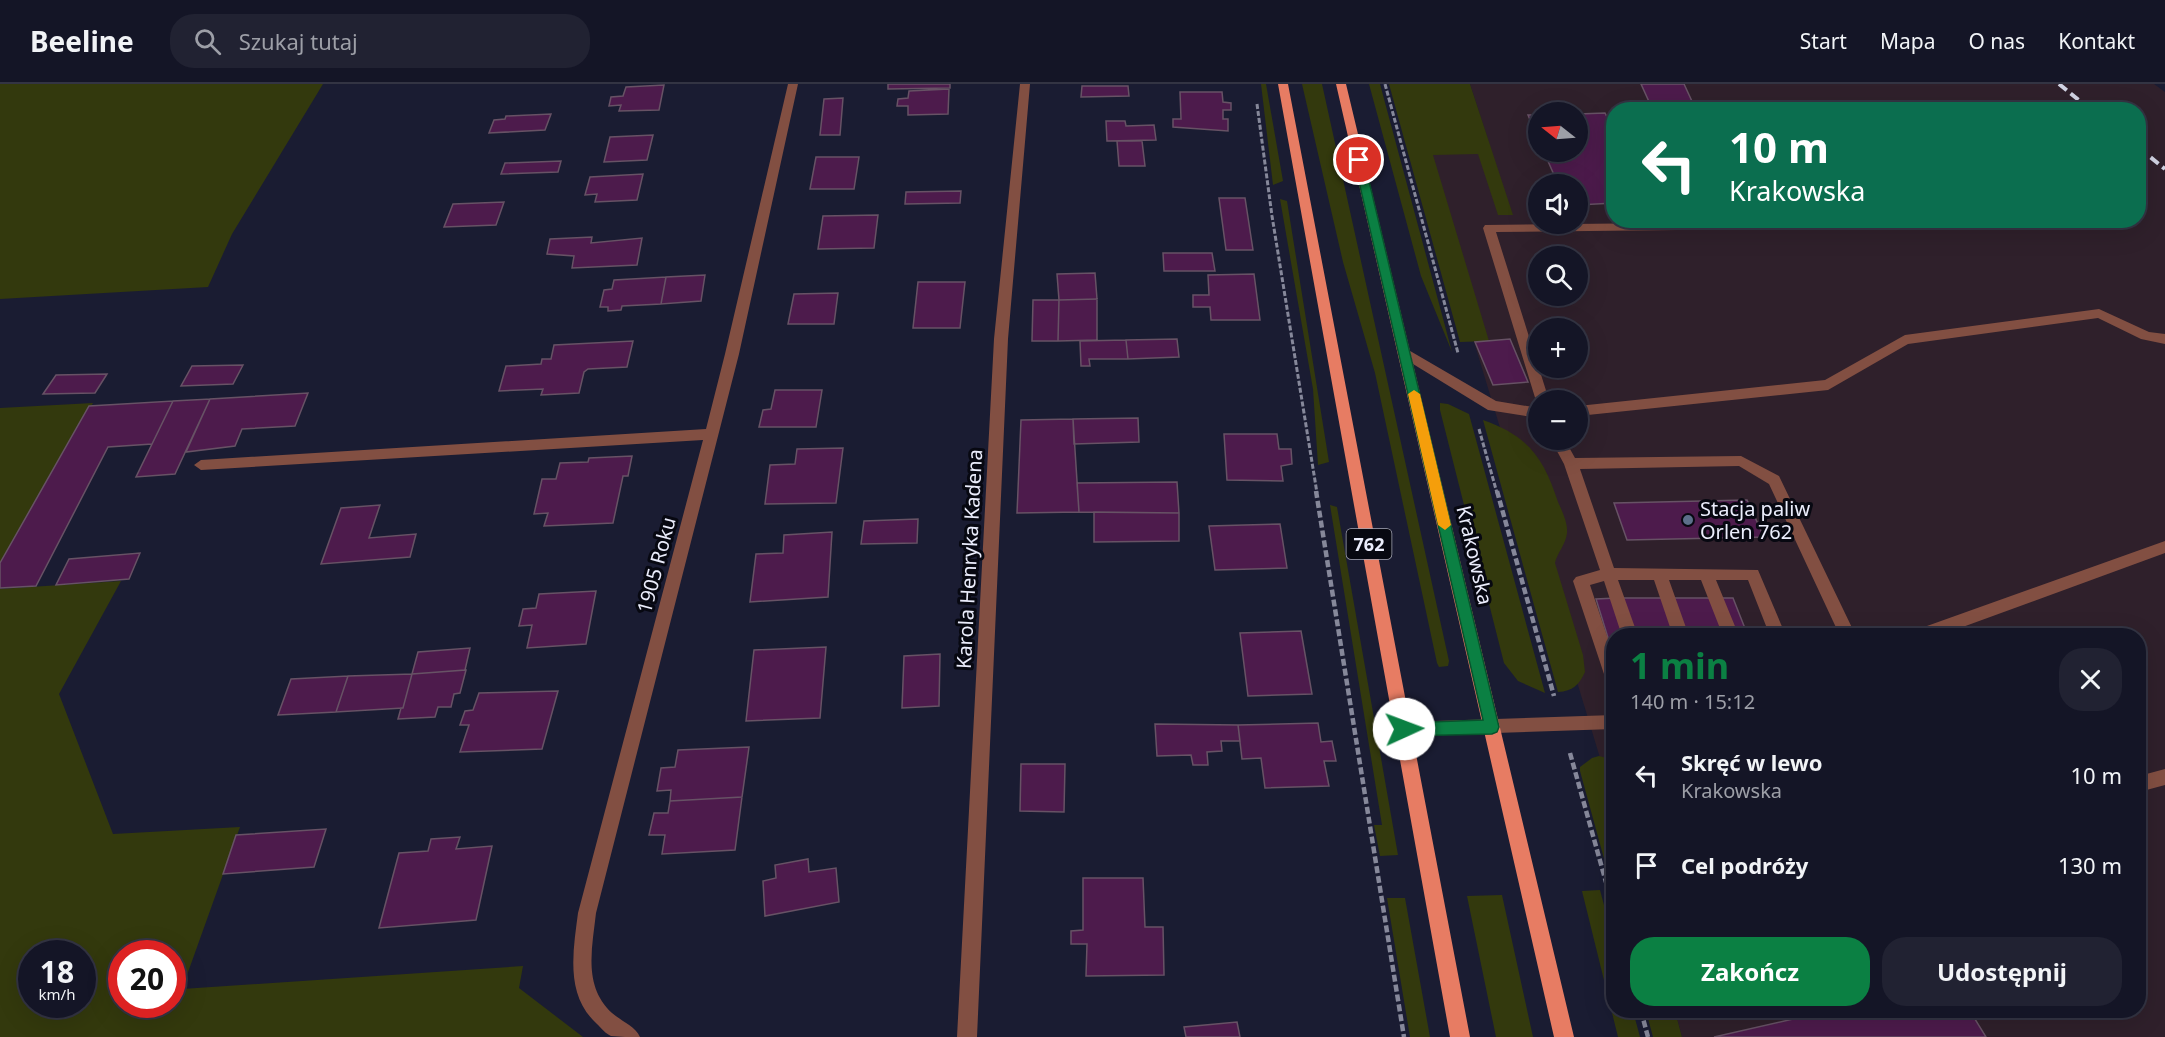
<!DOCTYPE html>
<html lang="pl">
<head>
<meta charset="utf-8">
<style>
  body { margin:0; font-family:"Noto Sans",sans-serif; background:#212232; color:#f1f3f6; height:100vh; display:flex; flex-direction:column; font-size:22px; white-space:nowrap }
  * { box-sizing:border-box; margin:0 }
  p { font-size:20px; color:#9d9fa7 }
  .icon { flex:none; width:33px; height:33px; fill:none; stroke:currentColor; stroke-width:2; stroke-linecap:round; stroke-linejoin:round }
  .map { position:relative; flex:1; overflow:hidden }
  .drawer { position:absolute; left:1606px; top:544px; width:540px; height:390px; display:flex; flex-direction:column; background:#141526; border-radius:24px; box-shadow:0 6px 24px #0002,0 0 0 2px #333443 }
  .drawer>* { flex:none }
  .banner { position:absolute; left:1606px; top:18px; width:540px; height:126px; border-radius:24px; box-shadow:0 6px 24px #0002,0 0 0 2px #333443; background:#0b6e4f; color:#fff; overflow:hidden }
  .needle { width:39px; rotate:287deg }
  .buttons { position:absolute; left:1528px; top:18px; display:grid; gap:12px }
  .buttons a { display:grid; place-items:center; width:60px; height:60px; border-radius:50%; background:#141526; box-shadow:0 6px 24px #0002,0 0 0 2px #333443; font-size:30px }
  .speed { position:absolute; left:18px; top:856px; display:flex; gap:12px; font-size:30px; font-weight:700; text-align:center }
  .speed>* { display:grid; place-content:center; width:78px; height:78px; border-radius:50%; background:#141526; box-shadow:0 6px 24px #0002,0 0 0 2px #333443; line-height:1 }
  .speed small { font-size:15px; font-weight:400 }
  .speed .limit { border:9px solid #d22; background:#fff; color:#111 }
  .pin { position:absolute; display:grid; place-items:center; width:51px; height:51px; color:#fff; margin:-26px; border:3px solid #fff; border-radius:50%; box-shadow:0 2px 6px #0007 }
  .me { position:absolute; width:66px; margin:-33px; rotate:88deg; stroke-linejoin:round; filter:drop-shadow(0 0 4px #0008) }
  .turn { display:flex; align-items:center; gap:21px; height:126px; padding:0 24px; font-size:27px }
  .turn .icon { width:78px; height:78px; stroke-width:2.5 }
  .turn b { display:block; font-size:42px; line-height:51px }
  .round { display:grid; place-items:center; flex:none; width:63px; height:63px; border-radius:24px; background:#212232 }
  .summary { display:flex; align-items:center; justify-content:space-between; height:102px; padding:0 24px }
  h1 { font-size:36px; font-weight:700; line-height:45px; color:#0b8043 }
  .button { display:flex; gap:12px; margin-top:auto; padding:12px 24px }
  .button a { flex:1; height:69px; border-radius:24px; background:#0b8043; color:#fff; font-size:24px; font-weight:700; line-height:69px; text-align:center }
  .button a+a { background:#212232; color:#f1f3f6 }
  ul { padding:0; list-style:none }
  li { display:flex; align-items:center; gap:18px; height:90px; padding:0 24px }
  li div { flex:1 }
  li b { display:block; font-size:22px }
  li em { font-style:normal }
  header { display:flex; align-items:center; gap:36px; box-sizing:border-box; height:84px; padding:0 30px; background:#141526; border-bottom:2px solid #333443 }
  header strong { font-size:28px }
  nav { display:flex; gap:33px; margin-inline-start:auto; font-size:21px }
  .search { width:420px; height:54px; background:#212232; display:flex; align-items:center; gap:15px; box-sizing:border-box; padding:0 21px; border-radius:24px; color:#9d9fa7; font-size:22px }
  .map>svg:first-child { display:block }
  .commercial { fill:#2f202b; fill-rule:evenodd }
  .green { fill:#33390d; fill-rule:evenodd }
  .building { fill:#4d1b4c; stroke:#675265; stroke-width:1.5 }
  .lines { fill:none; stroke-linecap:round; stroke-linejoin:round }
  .path-far1 { stroke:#86889a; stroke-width:3; stroke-dasharray:5 2; stroke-linecap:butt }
  .path { stroke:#86889a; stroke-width:4.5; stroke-dasharray:7 3; stroke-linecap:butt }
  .minor { fill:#824f42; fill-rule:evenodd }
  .major { fill:#e77c63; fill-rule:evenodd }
  .rail { stroke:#d1d3e3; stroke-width:4; stroke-dasharray:10 5; stroke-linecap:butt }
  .route { fill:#0b8043; stroke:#07532c; stroke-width:1.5 }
  .slow { fill:#f59e0b }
  .service-dot { fill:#5c6f8a; stroke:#070811; stroke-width:2 }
  .labels { text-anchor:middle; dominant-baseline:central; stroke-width:6; stroke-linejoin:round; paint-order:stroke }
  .shield { fill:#070811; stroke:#a7a8b6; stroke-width:1.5 }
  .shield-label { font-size:18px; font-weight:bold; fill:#ebedfc }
  .poi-label { font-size:20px; fill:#ebedfc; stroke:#070811; text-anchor:start }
  .street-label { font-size:20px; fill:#ebedfc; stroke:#070811 }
</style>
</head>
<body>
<header>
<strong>Beeline</strong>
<div class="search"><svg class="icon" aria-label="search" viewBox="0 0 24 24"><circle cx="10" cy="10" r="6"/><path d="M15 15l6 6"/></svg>Szukaj tutaj</div>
<nav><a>Start</a><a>Mapa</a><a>O nas</a><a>Kontakt</a></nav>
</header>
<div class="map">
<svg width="2165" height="953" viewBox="0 0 2165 953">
  <rect width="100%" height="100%" fill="#1a1c32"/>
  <!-- commercial -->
  <path class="commercial" d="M1470 0H2154L2165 8V953H1682L1675 927H2139V552H1614V720L1415 63 1490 62ZM1614 26H2139V136H1614ZM1539 28H1578V68H1539ZM1539 100H1578V140H1539ZM1539 172H1578V212H1539ZM1539 244H1578V284H1539ZM1539 316H1578V356H1539Z"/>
  <!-- green -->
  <path class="green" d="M0 0H323L232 150 208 203 0 215Z
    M1261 0H1266L1283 97 1273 101Z
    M1302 0H1322L1449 577 1448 582 1439 583 1437 579 1375 289 1343 178Z
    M1369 0H1380L1452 268 1421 192Z
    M1389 0H1470L1513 131H1498L1478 70 1433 71 1489 257 1460 258Z
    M1280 115 1287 117 1329 378 1318 381 1313 305Z
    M93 319 0 482V324Z
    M1440 319 1448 320 1469 330 1545 609 1518 597 1504 579 1440 326Z
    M1483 336C1529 352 1544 375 1558 418 1562 427 1568 439 1567 449 1566 460 1557 469 1555 479L1583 571 1585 588C1579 601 1573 607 1558 608Z
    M1330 421 1337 423 1398 771 1380 772 1374 741H1382Z
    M121 497 59 610 113 750 240 743 182 905 523 882 519 904 583 953H0V505ZM32 870H82V921H32ZM122 870H172V921H122Z
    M1599 672 1614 676V704L1610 705 1614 720V811L1580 687V683L1592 674Z
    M1600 806 1614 859V927H1633L1640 953H1618L1582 807Z
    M1502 811 1533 953H1496L1467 812Z
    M1387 814H1405L1430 953H1410Z
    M1646 927H1675L1682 953H1653Z"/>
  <!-- building -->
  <path class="building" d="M888 0H950V4L888 5Z
    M1641 0H1684L1696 26H1674L1672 22H1651Z
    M664 1 659 26 619 27 621 21 609 22 611 13 623 12 626 3Z
    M1082 2H1128L1129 12 1081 13Z
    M949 5 948 30 908 31V22H897L898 15 908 14 909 7Z
    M1180 8H1222L1223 18 1231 19V26H1223V35H1228V47L1173 43V35H1181Z
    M843 14 840 51H820L824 15Z
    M1605 29 1614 47V119L1578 121V100H1558L1544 68H1578V30Z
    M551 30 545 46 489 49 494 36 505 35 506 32Z
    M1528 31H1539V57Z
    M1106 37H1125L1126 42 1154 41 1156 56 1107 57Z
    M653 51 647 76 604 78 610 53Z
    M1117 57H1142L1145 82H1119Z
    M816 73H859L854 105H810Z
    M561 77 558 88 501 90 505 79Z
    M643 90 637 116 595 118 597 110 585 111 590 93Z
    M961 107 960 119 905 120 906 108Z
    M1219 114H1245L1253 166H1226Z
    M504 118 496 141 444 143 453 120Z
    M878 131 874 164 818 165 823 132Z
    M592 153 591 159 642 154 637 181 572 184 574 172 547 170 550 155Z
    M1163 169H1212L1215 187H1164Z
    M1095 189 1097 215 1059 216 1057 190Z
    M1254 190 1260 236H1211L1210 223H1193V211H1209L1208 191Z
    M705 191 701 217 661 220 666 193Z
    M666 193 661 220 622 222 621 226 608 227V223H600L604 206 612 205 614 196Z
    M918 198H965L960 244H913Z
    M838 209 834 240H788L794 210Z
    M1097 215V256L1058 257 1059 216Z
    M1033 216H1059L1058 257H1032Z
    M1177 255 1179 273 1128 275 1126 256Z
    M1510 255 1528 298 1493 301 1475 258Z
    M1126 256 1128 275H1089L1090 282H1081L1080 257Z
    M633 257 627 283 588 285 584 288 579 309 541 311 543 305 499 307 506 282 541 280 542 275H551L554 261Z
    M243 281 233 300 181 302 192 282Z
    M107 290 95 309 43 310 56 291Z
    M775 306H822L816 343H759L763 326 771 325Z
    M308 309 295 342 242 345 235 362 186 368 210 315Z
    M210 315 175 390 136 393 173 317Z
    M173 317 152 360 108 363 36 502 0 504V479L89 322Z
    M1138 334 1139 358 1074 360 1073 335Z
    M1073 335 1079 428 1017 429 1021 336Z
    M1224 350H1277L1279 365H1291L1292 380 1281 382 1283 397 1227 396Z
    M843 364 836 419 765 420 770 381 795 380 797 365Z
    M632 372 628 392H623L613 439 544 442 548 429 534 430 542 395H556L560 379 588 378 589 374Z
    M1177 398 1179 429 1079 428 1077 399Z
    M1747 416 1764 453 1627 456 1614 419Z
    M380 421 369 454 416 450 410 473 321 480 341 424Z
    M1094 428 1179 429V457L1094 458Z
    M918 435 917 459 861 460 864 437Z
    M1280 440 1287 484 1215 486 1209 442Z
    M832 448 828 513 750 518 756 470 783 469 784 451Z
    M140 469 129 495 56 501 69 475Z
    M596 507 586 560 527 564 532 541 519 542 523 525 536 524 539 510Z
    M1617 514H1733L1748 552H1614L1613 570 1596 515Z
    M1301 547 1312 610 1248 612 1240 549Z
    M826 563 820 634 746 637 754 566Z
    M470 564 465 586 412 590 418 568Z
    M940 570 939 622 902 624 904 572Z
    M466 586 460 609 454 610 451 623H438L435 633 398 635 401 624H403L412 590Z
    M412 590 403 624 336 628 348 592Z
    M348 592 336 628 278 631 291 595Z
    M558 607 542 665 460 668 469 641H460L465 627 473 626 479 609Z
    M1318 639 1321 658 1332 657 1336 677H1324L1329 702 1265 704 1261 674 1242 675 1238 641Z
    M1155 640 1238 641 1240 657H1221L1222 667 1207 668 1208 681H1193L1191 671 1157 672Z
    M749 663 742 713 670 717 671 706 657 707 661 684 675 683 678 666Z
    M1021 680H1065L1064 728 1020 727Z
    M742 713 735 766 662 770 665 751H649L654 729H668L670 717Z
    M326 745 314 783 223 790 236 751Z
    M460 753 456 765 492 762 476 836 379 844 399 769 428 767 431 755Z
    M808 775 809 788 836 784 839 818 765 832 763 797 776 794 775 781Z
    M1083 794H1143L1145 843H1163L1164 891 1086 892 1087 860H1071V847L1083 846Z
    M1828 927H1970L1986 953H1714Z
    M1237 938 1240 953H1186L1184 943Z"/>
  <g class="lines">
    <!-- path-far1 -->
    <path class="path-far1" d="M1385 0 1458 269
      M1257 20 1272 132 1317 409
      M1479 345 1497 409"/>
    <!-- path -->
    <path class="path" d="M1316 407 1404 953
      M1497 407 1554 612
      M1570 669 1614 827
      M1641 927 1648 953"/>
    <!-- minor -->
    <path class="minor" d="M788 0H798L739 270 596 829C592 865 583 902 612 929 621 937 635 942 640 953 631 953 619 953 611 952 606 950 601 944 597 940 565 911 573 868 578 829L703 356 201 386 194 381 201 376 706 345 725 270Z
      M1020 0H1030L1008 255 977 953H957L994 255Z
      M1760 138 1766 142 1764 145 1496 148 1549 316H1539V320H1537L1483 144 1485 141Z
      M2099 225 2149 248 2165 250V260L2141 255 2098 234 1908 260 1828 306 1578 332V322L1825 296 1905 251Z
      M1405 264 1496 317 1539 324V334L1488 326 1400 272 1398 269Z
      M1551 356H1565L1575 374 1741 372 1779 392 1856 552H1840L1769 400 1739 382 1580 385 1614 484 1758 486 1786 552H1770L1748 496H1716L1739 552H1723L1701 496H1669L1689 552H1673L1654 496H1618L1638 552H1622L1604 497 1590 501 1614 573V604L1608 602 1573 497 1576 493 1600 486 1564 380Z
      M2165 457V469L1938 552H1911L1913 547Z
      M1614 631V645L1404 652 1398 650 1396 645 1398 640 1404 638Z
      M2165 685V701L2139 708V692Z"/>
    <!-- major -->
    <path class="major" d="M1278 0H1288L1470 953H1450Z
      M1336 0H1346L1574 953H1554Z"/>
    <!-- rail -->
    <path class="rail" d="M2059 0 2091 26
      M2139 64 2165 85"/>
  </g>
  <!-- route -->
  <path class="route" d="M1359 73 1364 76 1499 643 1497 648 1492 650 1404 652 1398 650 1396 645 1398 641 1404 639 1483 636 1354 76Z"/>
  <!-- slow -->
  <path class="slow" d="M1414 306 1420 310 1451 441 1445 446 1438 441 1408 310Z"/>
  <!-- markers -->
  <circle class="service-dot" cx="1688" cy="436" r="6"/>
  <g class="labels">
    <!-- shield labels -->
    <rect class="shield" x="1346.5" y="445" width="45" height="30" rx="4.5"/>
    <g class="shield-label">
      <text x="1369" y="460">762</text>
    </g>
    <!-- poi labels -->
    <g class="poi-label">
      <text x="1700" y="424">Stacja paliw<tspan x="1700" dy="23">Orlen 762</tspan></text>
    </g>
    <!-- street labels -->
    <g class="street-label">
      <text transform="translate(1475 471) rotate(77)">Krakowska</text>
      <text transform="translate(969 475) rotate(-87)">Karola Henryka Kadena</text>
      <text transform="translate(656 481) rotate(-75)">1905 Roku</text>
    </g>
  </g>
</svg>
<div class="buttons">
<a><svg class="needle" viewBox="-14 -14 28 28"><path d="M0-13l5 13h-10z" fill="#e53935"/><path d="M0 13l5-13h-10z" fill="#9d9fa7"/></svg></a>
<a><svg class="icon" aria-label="sound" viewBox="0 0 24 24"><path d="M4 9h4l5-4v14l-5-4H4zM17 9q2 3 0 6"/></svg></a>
<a><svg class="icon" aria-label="search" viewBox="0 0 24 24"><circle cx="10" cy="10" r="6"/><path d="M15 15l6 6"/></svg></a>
<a>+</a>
<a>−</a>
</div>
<div class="speed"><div>18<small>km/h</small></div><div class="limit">20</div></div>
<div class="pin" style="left:1359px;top:76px;background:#d93025"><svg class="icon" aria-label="arrive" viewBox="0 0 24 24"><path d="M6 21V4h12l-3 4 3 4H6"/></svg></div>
<svg class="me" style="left:1404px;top:645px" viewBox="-20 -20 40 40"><circle r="19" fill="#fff"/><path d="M0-13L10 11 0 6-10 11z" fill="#0b8043"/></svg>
<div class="banner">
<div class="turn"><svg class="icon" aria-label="left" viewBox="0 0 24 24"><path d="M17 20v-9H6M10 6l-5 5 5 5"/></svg><div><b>10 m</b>Krakowska</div></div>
</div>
<section class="drawer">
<div class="summary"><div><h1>1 min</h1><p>140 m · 15:12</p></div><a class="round"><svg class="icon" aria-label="close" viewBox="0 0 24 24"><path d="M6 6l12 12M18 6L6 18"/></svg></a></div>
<ul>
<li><svg class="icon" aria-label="left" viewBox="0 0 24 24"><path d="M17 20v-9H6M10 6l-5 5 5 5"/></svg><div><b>Skręć w lewo</b><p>Krakowska</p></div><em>10 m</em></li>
<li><svg class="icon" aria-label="arrive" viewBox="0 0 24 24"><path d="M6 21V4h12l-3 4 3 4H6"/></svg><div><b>Cel podróży</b></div><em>130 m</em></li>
</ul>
<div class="button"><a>Zakończ</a><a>Udostępnij</a></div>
</section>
</div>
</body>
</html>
